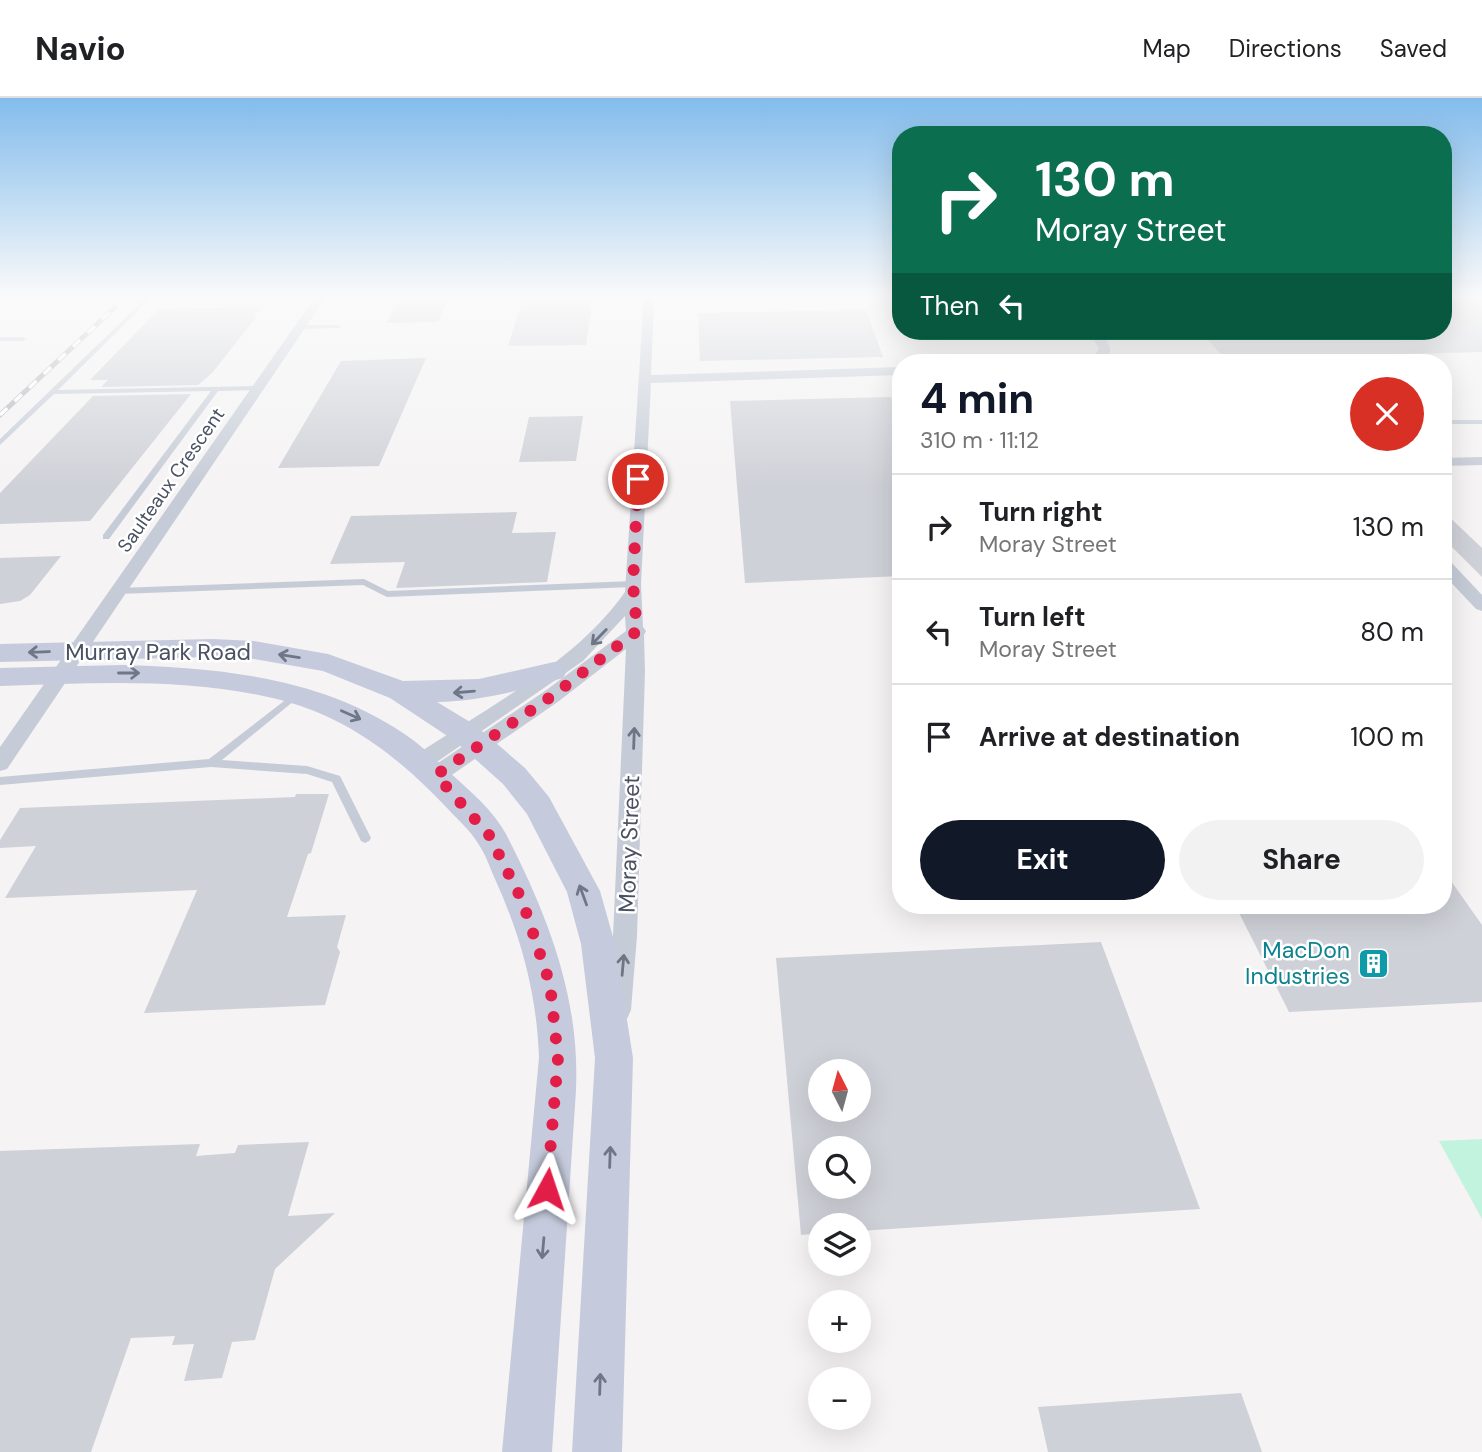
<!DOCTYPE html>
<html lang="en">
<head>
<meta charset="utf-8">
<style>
  body { margin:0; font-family:"DM Sans",sans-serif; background:#f2f2f2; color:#202124; height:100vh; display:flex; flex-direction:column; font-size:26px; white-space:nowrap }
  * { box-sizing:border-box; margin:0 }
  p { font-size:23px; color:#757577 }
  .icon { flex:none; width:38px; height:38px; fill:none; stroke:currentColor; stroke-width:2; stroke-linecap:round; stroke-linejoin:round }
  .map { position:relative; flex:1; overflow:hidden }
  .sheet { position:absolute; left:892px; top:256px; width:560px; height:560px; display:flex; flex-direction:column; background:#fff; border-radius:28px; box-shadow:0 7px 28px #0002 }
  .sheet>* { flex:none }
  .hud { position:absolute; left:892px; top:28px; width:560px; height:214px; border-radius:28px; box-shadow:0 7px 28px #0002; background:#0b6e4f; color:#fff; overflow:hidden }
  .needle { width:46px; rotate:354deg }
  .fabs { position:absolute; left:808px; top:961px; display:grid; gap:14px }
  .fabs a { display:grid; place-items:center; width:63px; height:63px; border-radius:50%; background:#fff; box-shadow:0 7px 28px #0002; font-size:35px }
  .pin { position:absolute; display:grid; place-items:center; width:60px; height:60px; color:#fff; margin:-30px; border:4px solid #fff; border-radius:50%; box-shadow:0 2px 7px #0007 }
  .me { position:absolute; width:77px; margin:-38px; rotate:5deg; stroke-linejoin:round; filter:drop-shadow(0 0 5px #0008) }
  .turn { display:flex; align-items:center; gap:24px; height:147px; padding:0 28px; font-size:32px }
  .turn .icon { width:91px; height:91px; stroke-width:2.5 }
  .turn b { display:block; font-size:49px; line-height:60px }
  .then { display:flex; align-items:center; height:66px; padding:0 28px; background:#0003; gap:14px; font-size:26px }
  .round { display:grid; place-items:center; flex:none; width:74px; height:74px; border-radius:37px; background:#f2f2f2 }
  .summary { display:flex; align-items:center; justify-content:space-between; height:119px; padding:0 28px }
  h1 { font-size:42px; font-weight:700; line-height:52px; color:#111827 }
  .cta { display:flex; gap:14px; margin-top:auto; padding:14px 28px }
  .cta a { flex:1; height:80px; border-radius:42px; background:#111827; color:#fff; font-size:28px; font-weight:700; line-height:80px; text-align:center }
  .cta a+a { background:#f2f2f2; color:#202124 }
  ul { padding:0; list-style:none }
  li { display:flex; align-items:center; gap:21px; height:105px; padding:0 28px; border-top:2px solid #e0e0e0 }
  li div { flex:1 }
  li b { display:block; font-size:26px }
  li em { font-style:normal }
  header { display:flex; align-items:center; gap:42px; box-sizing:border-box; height:98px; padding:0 35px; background:#fff; border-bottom:2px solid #e0e0e0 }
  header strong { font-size:33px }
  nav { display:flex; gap:38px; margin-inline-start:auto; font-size:24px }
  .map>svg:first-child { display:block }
  .green { fill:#c1f3de }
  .building { fill:#cfd1d8; fill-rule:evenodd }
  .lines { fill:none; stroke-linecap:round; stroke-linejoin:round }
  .lane { fill:#c6ccd7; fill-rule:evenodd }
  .street { fill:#c6ccd7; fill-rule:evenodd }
  .secondary { fill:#c5cbdc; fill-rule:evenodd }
  .rail-casing { stroke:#b5b6bd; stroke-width:5 }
  .rail { stroke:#fff; stroke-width:3.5; stroke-dasharray:10; stroke-linecap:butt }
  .oneway { stroke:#6e7685 }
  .oneway2 { stroke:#6e7687 }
  .route { stroke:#e11d48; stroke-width:12; stroke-dasharray:0 21.6 }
  .labels { text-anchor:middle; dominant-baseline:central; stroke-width:5; stroke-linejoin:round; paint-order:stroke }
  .far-street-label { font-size:19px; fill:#495162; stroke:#fff }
  .street-label { font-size:23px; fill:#495162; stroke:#fff }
  .culture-label { font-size:23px; fill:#0d838f; stroke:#fff; text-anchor:end }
</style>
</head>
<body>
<header>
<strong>Navio</strong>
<nav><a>Map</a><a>Directions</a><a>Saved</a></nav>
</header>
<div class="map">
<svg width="1482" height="1354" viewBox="0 0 1482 1354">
  <rect width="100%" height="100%" fill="#f5f3f3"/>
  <!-- green -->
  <path class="green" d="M1482 1041V1121L1439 1043Z"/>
  <!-- building -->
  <path class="building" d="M579 199 578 204H592L586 247 508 248 523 200Z
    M1444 199H1482V254L1407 256 1419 264H1228L1200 233H1444Z
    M448 201 438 224 386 225 399 202Z
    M261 209 254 218H257L213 274 198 287 101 289 108 282H90L159 211Z
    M866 212 883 259 700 263 698 215Z
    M426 260 379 368 278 370 341 263Z
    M191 296 90 423 0 426V395L93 298Z
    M891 299 895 312H901V478L745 485 730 303Z
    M583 318 576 363 519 364 529 319Z
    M517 414 512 435 556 434 547 484 396 490 405 464 330 466 351 418Z
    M1444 414 1482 450V479L1444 441Z
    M61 458 30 497 20 503 0 506V460Z
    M296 696H329L311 755 308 756 287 819 346 817 337 849 340 854 325 907 144 915 197 792 5 800 36 748 0 750V742L20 710 295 699Z
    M1444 773 1482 827V904L1289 914 1235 807H1444Z
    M1101 844 1200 1111 859 1133V1127H821V1135L801 1137 776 860ZM821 973H859V1012H821ZM821 1050H859V1088H821Z
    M309 1044 288 1118 335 1115 275 1171 255 1242 232 1244 222 1280 184 1283 194 1246 172 1247 175 1238 131 1240 91 1354H0V1053L200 1046 196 1058 235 1055 238 1047Z
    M1241 1295 1262 1354H1048L1038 1309Z"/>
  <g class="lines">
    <!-- lane -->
    <path class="lane" d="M2 199H9L0 205V201Z
      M146 200 148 201V203L58 292 259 288 262 290 259 292 218 293 109 441H103V437L211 293 54 296 0 347V341Z
      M338 227 340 228V230L300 231 297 229 300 227Z
      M0 239H23L26 241 23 243H0Z
      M1444 322H1482V326H1444Z
      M364 481 388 493 633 483 637 486 633 489 387 499 363 487 118 496 114 493 118 490Z
      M297 593 302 596 300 598 222 662 307 668 340 678 371 740 369 743 365 745 361 743 332 684 307 676 211 669 0 687V679L209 661Z"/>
    <!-- street -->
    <path class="street" d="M315 199H326L7 671 0 673V649Z
      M644 199H654L651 277 901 269V277L651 285 641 486 643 529 646 533 644 537 645 573 637 838 631 912 627 921 618 924 609 921 605 912 613 838 626 551 559 603 443 683 436 685 429 683 426 677 429 671 545 593 626 533 625 518 583 563 428 670 421 672 414 670 411 664 414 658C484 612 577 563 625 494Z
      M1089 233H1101C1108 245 1116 253 1103 264H1090L1099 251Z
      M1482 359V367L1444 368V360Z
      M1444 462 1450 463 1482 497V513L1476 511 1444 477Z"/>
    <!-- secondary -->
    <path class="secondary" d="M213 541 254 543 328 556 403 583 479 581 554 564 563 566 567 573 563 580C522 592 481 603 437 604L475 627 525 670 549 699 600 793 615 846 633 960 622 1354H572L595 960 581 846 567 794 527 716 503 686 455 643 390 600 323 573 254 561 213 559 0 564V546Z
      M122 567C224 570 328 580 413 642 425 651 437 663 449 674 469 692 493 712 506 736 548 818 580 899 576 992L552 1354H502L539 960C537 897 521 838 495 781 490 770 486 757 479 747 471 733 458 722 448 711 404 664 353 623 291 605 197 578 96 585 0 588V570Z"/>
    <defs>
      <path id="rail" d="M0 317 126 199"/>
    </defs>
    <!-- rail casing -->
    <use href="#rail" class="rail-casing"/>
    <!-- rail -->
    <use href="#rail" class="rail"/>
  </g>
  <!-- one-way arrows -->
  <defs><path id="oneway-shaft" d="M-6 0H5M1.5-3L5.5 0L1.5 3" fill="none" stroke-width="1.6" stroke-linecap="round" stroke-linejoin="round" transform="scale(1.75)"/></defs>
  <g class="oneway">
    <use href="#oneway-shaft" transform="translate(599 539) rotate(134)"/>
    <use href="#oneway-shaft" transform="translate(634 640) rotate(-88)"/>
    <use href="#oneway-shaft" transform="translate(623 867) rotate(-85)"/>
  </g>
  <g class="oneway2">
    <use href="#oneway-shaft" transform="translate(39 554) rotate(178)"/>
    <use href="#oneway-shaft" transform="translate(289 558) rotate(-171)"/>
    <use href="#oneway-shaft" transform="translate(129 575)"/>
    <use href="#oneway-shaft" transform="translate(464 594) rotate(175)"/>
    <use href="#oneway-shaft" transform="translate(351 617) rotate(24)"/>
    <use href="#oneway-shaft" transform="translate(583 797) rotate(-110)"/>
    <use href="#oneway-shaft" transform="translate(610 1059) rotate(-88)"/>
    <use href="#oneway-shaft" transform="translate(543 1150) rotate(95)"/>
    <use href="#oneway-shaft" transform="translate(600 1286) rotate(-88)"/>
  </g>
  <!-- sky -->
  <linearGradient id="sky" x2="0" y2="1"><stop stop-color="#83bcec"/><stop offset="0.51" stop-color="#fafafa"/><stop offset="1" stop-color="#fafafa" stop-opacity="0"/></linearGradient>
  <rect width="1482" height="389" fill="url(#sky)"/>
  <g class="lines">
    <!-- route -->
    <path class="route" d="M547 1091 558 960 550 886 522 802 489 737 436 677 552 598 637 533 633 486 638 381"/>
  </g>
  <!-- icons -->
  <defs>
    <symbol id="building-square" viewBox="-11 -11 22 22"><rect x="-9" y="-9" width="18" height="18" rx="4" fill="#0f9aa8" stroke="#fff"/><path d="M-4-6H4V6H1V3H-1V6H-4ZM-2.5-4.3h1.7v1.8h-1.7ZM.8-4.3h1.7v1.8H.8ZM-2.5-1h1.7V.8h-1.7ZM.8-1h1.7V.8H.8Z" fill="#fff"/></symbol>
  </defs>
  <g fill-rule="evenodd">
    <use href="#building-square" x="1356" y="848" width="35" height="35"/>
  </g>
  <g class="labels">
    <!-- far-street labels -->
    <g class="far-street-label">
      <text transform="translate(171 382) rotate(-55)">Saulteaux Crescent</text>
    </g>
    <!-- street labels -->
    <g class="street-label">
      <text x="158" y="554">Murray Park Road</text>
      <text transform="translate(629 746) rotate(-88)">Moray Street</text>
    </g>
    <!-- culture labels -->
    <g class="culture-label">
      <text x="1350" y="852">MacDon<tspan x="1350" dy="26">Industries</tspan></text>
    </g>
  </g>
</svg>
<div class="fabs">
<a><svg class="needle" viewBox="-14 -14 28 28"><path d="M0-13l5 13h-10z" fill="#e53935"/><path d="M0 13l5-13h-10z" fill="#757577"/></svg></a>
<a><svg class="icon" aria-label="search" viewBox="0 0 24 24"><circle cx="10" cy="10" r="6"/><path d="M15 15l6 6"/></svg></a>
<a><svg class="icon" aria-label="layers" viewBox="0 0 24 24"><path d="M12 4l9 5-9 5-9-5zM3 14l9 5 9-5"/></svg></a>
<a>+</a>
<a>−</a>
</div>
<div class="pin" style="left:638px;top:381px;background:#d93025"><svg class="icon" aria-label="arrive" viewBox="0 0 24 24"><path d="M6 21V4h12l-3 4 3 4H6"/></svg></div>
<svg class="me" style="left:547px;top:1091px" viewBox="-20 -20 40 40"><path d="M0-17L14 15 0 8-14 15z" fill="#e11d48" stroke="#fff" stroke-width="4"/></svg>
<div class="hud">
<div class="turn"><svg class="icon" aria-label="right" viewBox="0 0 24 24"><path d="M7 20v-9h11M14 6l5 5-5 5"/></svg><div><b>130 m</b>Moray Street</div></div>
<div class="then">Then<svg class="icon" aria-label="left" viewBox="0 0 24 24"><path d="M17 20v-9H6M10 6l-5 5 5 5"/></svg></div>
</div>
<section class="sheet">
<div class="summary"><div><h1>4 min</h1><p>310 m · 11:12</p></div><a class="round" style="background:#d93025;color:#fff"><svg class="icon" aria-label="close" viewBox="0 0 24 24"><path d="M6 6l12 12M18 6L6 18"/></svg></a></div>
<ul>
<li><svg class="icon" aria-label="right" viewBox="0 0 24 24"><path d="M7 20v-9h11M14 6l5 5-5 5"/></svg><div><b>Turn right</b><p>Moray Street</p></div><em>130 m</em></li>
<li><svg class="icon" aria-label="left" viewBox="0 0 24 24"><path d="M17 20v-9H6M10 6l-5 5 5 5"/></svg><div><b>Turn left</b><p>Moray Street</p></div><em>80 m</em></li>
<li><svg class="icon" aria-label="arrive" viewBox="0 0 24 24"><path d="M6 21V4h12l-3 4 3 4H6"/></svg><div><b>Arrive at destination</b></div><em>100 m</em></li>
</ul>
<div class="cta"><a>Exit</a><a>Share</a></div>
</section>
</div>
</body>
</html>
